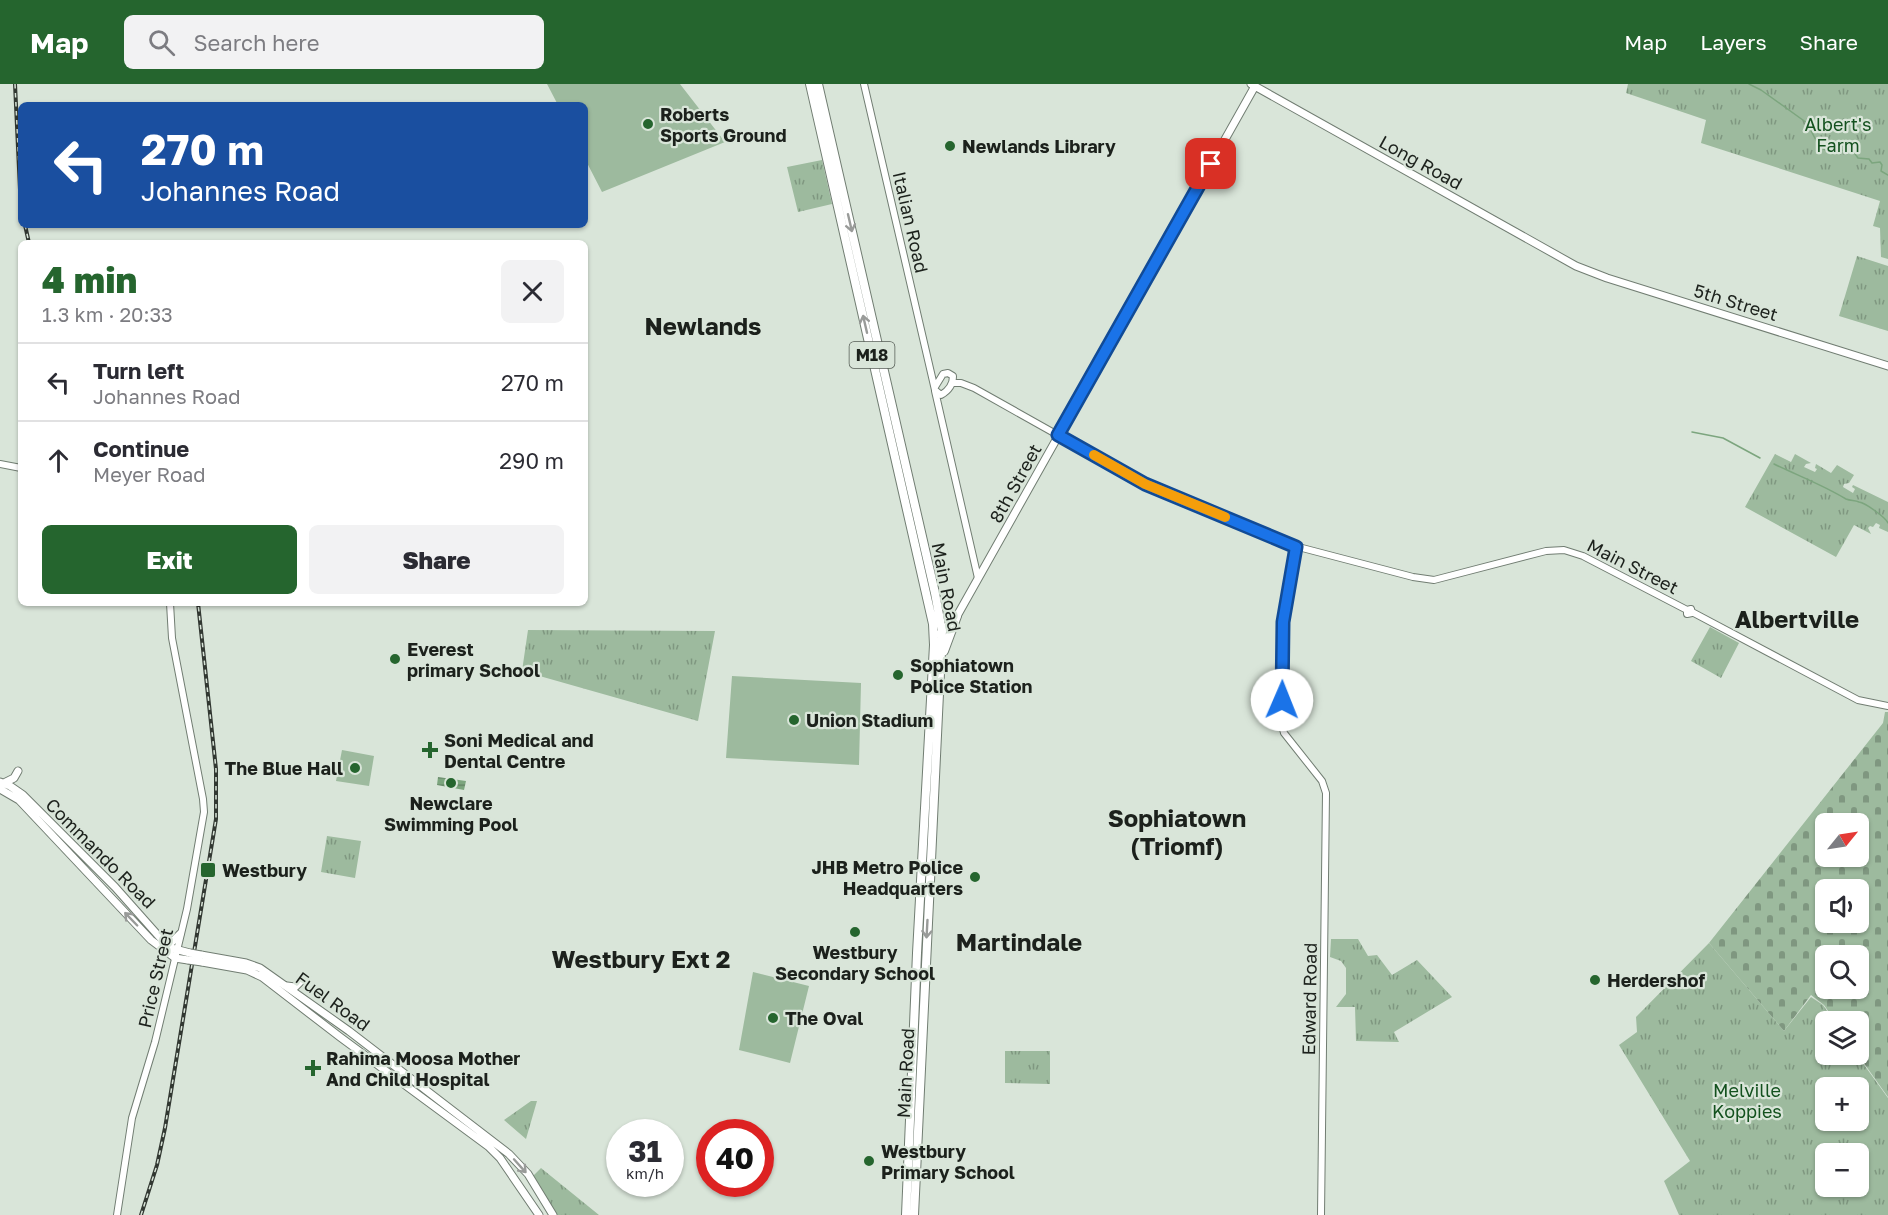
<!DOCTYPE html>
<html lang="en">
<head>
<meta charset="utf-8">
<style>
  body { margin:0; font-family:"Golos Text",sans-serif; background:#f2f2f3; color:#2b2b33; height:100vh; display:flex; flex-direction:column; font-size:22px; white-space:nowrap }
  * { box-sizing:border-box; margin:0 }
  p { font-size:20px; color:#7c7c81 }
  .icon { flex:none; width:33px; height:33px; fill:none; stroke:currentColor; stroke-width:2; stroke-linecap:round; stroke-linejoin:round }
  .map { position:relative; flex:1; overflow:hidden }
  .details { position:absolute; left:18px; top:156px; width:570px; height:366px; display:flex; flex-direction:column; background:#fff; border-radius:9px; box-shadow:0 2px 4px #0004 }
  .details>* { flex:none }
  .hud { position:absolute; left:18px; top:18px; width:570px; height:126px; border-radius:9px; box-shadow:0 2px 4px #0004; background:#1a4fa0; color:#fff; overflow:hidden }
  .needle { width:39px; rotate:60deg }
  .fabs { position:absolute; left:1815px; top:729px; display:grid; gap:12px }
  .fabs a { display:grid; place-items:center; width:54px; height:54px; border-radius:9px; background:#fff; box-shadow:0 2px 4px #0004; font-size:30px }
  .speed { position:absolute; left:606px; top:1035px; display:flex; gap:12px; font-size:30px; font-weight:700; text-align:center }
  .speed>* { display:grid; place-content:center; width:78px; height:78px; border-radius:50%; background:#fff; box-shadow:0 2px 4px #0004; line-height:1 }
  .speed small { font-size:15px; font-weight:400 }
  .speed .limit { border:9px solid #d22; background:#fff; color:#111 }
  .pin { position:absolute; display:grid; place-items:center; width:51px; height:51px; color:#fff; margin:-26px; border-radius:12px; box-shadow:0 3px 9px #0006 }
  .me { position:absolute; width:66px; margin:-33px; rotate:1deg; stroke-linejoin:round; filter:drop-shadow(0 0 4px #0008) }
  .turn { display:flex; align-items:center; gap:21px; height:126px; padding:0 24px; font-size:27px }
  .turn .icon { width:78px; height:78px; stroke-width:2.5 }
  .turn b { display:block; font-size:42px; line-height:51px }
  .round { display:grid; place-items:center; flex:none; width:63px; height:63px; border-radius:9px; background:#f2f2f3 }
  .summary { display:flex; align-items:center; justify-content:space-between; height:102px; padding:0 24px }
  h1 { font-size:36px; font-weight:800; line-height:45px; color:#25652e }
  .button { display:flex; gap:12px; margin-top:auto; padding:12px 24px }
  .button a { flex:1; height:69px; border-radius:9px; background:#25652e; color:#fff; font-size:24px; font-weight:800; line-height:69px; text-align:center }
  .button a+a { background:#f2f2f3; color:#2b2b33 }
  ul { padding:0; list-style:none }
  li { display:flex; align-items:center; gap:18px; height:78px; padding:0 24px; border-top:2px solid #e1e1e2 }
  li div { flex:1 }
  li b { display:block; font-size:22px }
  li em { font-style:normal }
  header { display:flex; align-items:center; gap:36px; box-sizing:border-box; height:84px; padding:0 30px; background:#25652e; color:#fff }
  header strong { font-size:28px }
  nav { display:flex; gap:33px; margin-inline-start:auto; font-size:21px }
  .search { width:420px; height:54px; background:#f2f2f3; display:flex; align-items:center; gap:15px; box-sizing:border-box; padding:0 21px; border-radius:9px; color:#7c7c81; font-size:22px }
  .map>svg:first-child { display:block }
  .grass { fill:url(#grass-tufts); fill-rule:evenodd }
  .cemetery { fill:url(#cemetery-stones); fill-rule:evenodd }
  .pitch { fill:#9dba9e }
  .water { fill:url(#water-rules) }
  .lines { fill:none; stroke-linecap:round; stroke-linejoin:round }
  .stream { stroke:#7ca57e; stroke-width:1.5 }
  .tertiary-casing { stroke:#717d72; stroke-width:8 }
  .secondary-casing { stroke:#717d72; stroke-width:9 }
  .primary-casing { stroke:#717d72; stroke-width:10 }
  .tertiary { stroke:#fff; stroke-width:6 }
  .secondary { stroke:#fff; stroke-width:7 }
  .primary { stroke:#fff; stroke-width:8 }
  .rail-casing { stroke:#323832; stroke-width:4 }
  .rail { stroke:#d9e5d9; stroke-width:1.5; stroke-dasharray:4.5; stroke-linecap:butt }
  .secondary-bridge-casing { stroke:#717d72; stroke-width:9; stroke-linecap:butt }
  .secondary-bridge { stroke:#fff; stroke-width:7 }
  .oneway { stroke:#999b99 }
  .route-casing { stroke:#114b97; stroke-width:15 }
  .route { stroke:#1a73e8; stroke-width:10 }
  .slow { stroke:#f59e0b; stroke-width:10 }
  .poi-dot { fill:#25652e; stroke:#d9e5d9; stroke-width:2 }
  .labels { text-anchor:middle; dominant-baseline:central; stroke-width:4.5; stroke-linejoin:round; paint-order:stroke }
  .shield { fill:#d9e5d9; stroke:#555c55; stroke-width:1.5 }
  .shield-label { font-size:16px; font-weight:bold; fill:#1c211c }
  .poi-label { font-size:18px; font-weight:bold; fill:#1c211c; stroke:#d9e5d9; text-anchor:start }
  .park-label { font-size:18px; fill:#13511e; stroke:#d9e5d9 }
  .street-label { font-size:18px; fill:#1c211c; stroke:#d9e5d9 }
  .district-label { font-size:24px; font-weight:bold; fill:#1c211c; stroke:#d9e5d9 }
</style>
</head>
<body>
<header>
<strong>Map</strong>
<div class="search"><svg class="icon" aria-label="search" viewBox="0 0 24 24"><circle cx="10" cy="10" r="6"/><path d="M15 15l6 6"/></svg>Search here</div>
<nav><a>Map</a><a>Layers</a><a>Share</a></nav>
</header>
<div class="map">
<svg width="1888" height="1131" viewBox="0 0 1888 1131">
  <defs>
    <pattern id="grass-tufts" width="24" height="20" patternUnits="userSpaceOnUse" patternTransform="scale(1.5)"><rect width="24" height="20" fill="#9dba9e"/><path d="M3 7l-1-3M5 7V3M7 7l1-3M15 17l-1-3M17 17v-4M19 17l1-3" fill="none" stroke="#7f9780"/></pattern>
    <pattern id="cemetery-stones" width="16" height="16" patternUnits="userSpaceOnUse" patternTransform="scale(1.5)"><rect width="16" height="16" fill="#9dba9e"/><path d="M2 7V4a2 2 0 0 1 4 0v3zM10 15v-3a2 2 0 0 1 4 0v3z" fill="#7f9780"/></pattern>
    <pattern id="water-rules" width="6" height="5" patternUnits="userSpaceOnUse" patternTransform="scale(1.5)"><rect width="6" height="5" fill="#7ca57e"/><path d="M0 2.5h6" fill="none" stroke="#658666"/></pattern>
  </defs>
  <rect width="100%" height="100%" fill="#d9e5d9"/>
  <!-- grass -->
  <path class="grass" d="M1628 0H1888V175L1881 173 1880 144 1873 142 1880 117 1701 59 1706 36 1626 9Z
    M822 76 832 120 798 128 787 83Z
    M1857 172 1888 182V247L1839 232Z
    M1775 370 1791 378 1795 370 1811 379 1806 380 1804 383 1815 388 1817 385 1815 384 1816 380 1831 389 1837 381 1854 391 1849 399 1844 400 1843 403 1853 409 1855 405 1852 403 1853 401 1888 418V448L1879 444 1880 441 1876 439 1873 443 1870 442 1868 444 1871 450 1854 441 1836 473 1745 423Z
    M1710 543 1739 559 1721 594 1691 577Z
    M528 546 715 547 698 637 522 587Z
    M327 752 361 757 355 794 321 788Z
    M1331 855H1358L1368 872 1377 871 1392 891 1417 876 1452 913 1394 948 1399 958 1356 957 1355 923H1336L1346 910V884L1341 877 1330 873Z
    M1709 859 1784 947 1811 913 1823 921 1834 937 1826 938V970L1857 971 1888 1014V1131H1679L1664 1097 1690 1077 1619 961 1637 948 1636 933ZM1826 1004H1858V1036H1826ZM1826 1070H1858V1102H1826Z
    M1005 967H1050V1000L1005 999Z
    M531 1017H537L526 1055 504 1036Z
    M541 1084 599 1131H557L532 1093Z"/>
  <!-- cemetery -->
  <path class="cemetery" d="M1885 628H1888V1013L1858 971V938L1835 937 1824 921 1811 911 1784 947 1709 859 1883 639ZM1826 740H1858V772H1826ZM1826 806H1858V838H1826ZM1826 872H1858V904H1826Z"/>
  <!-- pitch -->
  <path class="pitch" d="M547 0H680L725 58 602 108 585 75V21H558Z
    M732 592 861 599 859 681 726 674Z
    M342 666 374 672 369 702 336 697Z
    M753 888 809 902 790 979 739 966Z"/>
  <!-- water -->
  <path class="water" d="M438 693 466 697 464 706 437 701Z"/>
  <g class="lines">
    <!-- stream -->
    <path class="stream" d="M1749 0 1761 6 1807 39 1819 62 1825 66 1853 67 1858 74 1869 75 1872 79 1880 78 1882 81 1881 87 1888 91
      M1692 348 1723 354 1760 374
      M1774 380C1799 392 1823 401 1846 415 1851 417 1855 416 1859 418 1866 419 1886 434 1888 439"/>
    <defs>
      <path id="tertiary" d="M864 0 935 306 941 311C948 307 953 301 953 292L948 289 943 290 935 303
        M952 299H961L974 304 1145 400 1287 460 1413 493 1434 496 1546 467 1564 466 1583 472 1687 526
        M935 307 978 494
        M0 380 21 384
        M1296 463 1283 538 1282 641 1284 649 1322 697 1326 709 1321 1131
        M1691 525 1692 529 1687 530V526Z
        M1692 528 1858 616 1888 622
        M117 1131 132 1034 155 958 187 825 204 728 203 715 172 554 170 519"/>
      <path id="secondary" d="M1251 0 1576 182 1607 194 1888 282
        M939 550 957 532 1255 2
        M0 698 10 702 23 711 115 803 163 857 171 864 190 869
        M4 699 14 694 18 687
        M0 705 19 716 151 856 175 874 188 876
        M163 857 172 858 180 850
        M201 871 246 879 260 884 349 947 509 1070 528 1090 553 1131
        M202 878 247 886 262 893 340 953 489 1063 500 1074 539 1131
        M287 902 295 903 302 896"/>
      <path id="primary" d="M810 0 933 540 934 561 917 869 906 1131
        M818 0 935 509 942 547 914 1131
        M944 567 957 532"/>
    </defs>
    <!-- tertiary casing -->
    <use href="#tertiary" class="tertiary-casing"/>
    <!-- secondary casing -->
    <use href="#secondary" class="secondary-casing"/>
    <!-- primary casing -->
    <use href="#primary" class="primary-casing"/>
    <!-- tertiary -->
    <use href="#tertiary" class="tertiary"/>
    <!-- secondary -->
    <use href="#secondary" class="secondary"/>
    <!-- primary -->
    <use href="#primary" class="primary"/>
    <defs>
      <path id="rail" d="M15 0 21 127
        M25 141 29 159
        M141 1131 157 1081 165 1044 216 735V685L198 519"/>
    </defs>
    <!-- rail casing -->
    <use href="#rail" class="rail-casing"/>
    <!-- rail -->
    <use href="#rail" class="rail"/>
    <defs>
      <path id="secondary-bridge" d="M190 869 201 871
        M188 876 202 878"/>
    </defs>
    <!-- secondary-bridge casing -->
    <use href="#secondary-bridge" class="secondary-bridge-casing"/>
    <!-- secondary-bridge -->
    <use href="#secondary-bridge" class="secondary-bridge"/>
  </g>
  <!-- one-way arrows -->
  <defs><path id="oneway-shaft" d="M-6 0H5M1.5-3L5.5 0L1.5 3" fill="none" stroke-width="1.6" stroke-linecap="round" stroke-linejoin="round" transform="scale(1.5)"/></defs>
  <g class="oneway">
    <use href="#oneway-shaft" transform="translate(850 139) rotate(77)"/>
    <use href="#oneway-shaft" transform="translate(865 240) rotate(-103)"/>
    <use href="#oneway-shaft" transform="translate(131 835) rotate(-134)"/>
    <use href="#oneway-shaft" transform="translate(927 845) rotate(93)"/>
    <use href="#oneway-shaft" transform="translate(520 1082) rotate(48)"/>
  </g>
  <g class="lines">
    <defs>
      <path id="route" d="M1211 80 1058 351 1145 400 1296 463 1283 538 1282 616"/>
    </defs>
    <!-- route casing -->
    <use href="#route" class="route-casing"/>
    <!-- route -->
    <use href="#route" class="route"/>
    <!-- slow -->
    <path class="slow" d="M1094 371 1145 400 1225 433"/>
  </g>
  <!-- markers -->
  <g class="poi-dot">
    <circle cx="648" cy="40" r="6"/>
    <circle cx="950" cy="62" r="6"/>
    <circle cx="395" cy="575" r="6"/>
    <circle cx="898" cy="591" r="6"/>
    <circle cx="794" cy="636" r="6"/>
    <path d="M427 657h6v6h6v6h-6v6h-6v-6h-6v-6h6z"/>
    <circle cx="355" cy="684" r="6"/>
    <circle cx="451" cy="699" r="6"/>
    <rect x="200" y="778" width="16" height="16" rx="3"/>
    <circle cx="975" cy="793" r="6"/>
    <circle cx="855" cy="848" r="6"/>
    <circle cx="1595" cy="896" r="6"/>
    <circle cx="773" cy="934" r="6"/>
    <path d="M310 975h6v6h6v6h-6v6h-6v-6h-6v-6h6z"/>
    <circle cx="869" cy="1077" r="6"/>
  </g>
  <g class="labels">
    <!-- shield labels -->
    <rect class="shield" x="849.5" y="258" width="45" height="26" rx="4.5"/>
    <g class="shield-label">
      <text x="872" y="271">M18</text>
    </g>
    <!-- poi labels -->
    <g class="poi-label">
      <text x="660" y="30">Roberts<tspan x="660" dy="21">Sports Ground</tspan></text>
      <text x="962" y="62">Newlands Library</text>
      <text x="407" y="565">Everest<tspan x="407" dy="21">primary School</tspan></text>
      <text x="910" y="581">Sophiatown<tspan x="910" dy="21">Police Station</tspan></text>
      <text x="806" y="636">Union Stadium</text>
      <text x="444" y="656">Soni Medical and<tspan x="444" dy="21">Dental Centre</tspan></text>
      <text x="343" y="684" text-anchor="end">The Blue Hall</text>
      <text x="451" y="719" text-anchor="middle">Newclare<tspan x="451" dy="21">Swimming Pool</tspan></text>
      <text x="963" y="783" text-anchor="end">JHB Metro Police<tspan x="963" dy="21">Headquarters</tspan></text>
      <text x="222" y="786">Westbury</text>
      <text x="855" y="868" text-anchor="middle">Westbury<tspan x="855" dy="21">Secondary School</tspan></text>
      <text x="1607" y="896">Herdershof</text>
      <text x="785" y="934">The Oval</text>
      <text x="326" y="974">Rahima Moosa Mother<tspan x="326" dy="21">And Child Hospital</tspan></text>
      <text x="881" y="1067">Westbury<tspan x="881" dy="21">Primary School</tspan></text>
    </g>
    <!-- park labels -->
    <g class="park-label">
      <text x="1838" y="40">Albert's<tspan x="1838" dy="21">Farm</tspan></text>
      <text x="1747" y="1006">Melville<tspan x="1747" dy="21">Koppies</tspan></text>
    </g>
    <!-- street labels -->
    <g class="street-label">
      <text transform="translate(1421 78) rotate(29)">Long Road</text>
      <text transform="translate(911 138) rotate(77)">Italian Road</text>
      <text transform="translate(1736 218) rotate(17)">5th Street</text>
      <text transform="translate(1015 399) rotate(-61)">8th Street</text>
      <text transform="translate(1633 482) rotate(27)">Main Street</text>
      <text transform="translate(947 503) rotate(79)">Main Road</text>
      <text transform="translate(101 769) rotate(45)">Commando Road</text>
      <text transform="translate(155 894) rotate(-77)">Price Street</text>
      <text transform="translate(1309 915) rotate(-89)">Edward Road</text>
      <text transform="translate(333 917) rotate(36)">Fuel Road</text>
      <text transform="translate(905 989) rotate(-87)">Main Road</text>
    </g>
    <!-- district labels -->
    <g class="district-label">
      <text x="703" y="241">Newlands</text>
      <text x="1797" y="534">Albertville</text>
      <text x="1177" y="733">Sophiatown<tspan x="1177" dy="28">(Triomf)</tspan></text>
      <text x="1019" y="857">Martindale</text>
      <text x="641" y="874">Westbury Ext 2</text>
    </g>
  </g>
</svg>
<div class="fabs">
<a><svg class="needle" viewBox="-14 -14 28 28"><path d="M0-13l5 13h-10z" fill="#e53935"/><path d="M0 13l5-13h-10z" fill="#7c7c81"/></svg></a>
<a><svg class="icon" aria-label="sound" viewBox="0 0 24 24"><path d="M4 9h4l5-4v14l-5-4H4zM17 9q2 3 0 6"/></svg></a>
<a><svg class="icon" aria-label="search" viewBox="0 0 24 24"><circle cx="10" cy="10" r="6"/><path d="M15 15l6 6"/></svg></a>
<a><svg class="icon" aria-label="layers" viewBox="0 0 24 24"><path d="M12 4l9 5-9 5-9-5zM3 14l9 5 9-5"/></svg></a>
<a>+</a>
<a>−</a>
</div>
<div class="speed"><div>31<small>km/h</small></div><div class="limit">40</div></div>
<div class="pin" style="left:1211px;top:80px;background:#d93025"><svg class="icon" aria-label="arrive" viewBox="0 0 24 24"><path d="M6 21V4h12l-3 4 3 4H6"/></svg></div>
<svg class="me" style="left:1282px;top:616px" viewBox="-20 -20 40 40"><circle r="19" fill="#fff"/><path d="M0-13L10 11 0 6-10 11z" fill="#1a73e8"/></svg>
<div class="hud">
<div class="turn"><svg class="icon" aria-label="left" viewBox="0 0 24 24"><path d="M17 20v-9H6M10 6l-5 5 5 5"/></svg><div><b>270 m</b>Johannes Road</div></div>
</div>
<section class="details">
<div class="summary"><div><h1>4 min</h1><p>1.3 km · 20:33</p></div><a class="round"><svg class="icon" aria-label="close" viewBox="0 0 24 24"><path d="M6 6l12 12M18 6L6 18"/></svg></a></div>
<ul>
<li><svg class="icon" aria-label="left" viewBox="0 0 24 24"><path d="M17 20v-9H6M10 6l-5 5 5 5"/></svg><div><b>Turn left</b><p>Johannes Road</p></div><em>270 m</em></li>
<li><svg class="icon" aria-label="ahead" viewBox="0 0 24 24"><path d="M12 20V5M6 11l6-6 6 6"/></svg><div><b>Continue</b><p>Meyer Road</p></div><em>290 m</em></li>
</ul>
<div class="button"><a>Exit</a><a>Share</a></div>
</section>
</div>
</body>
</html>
